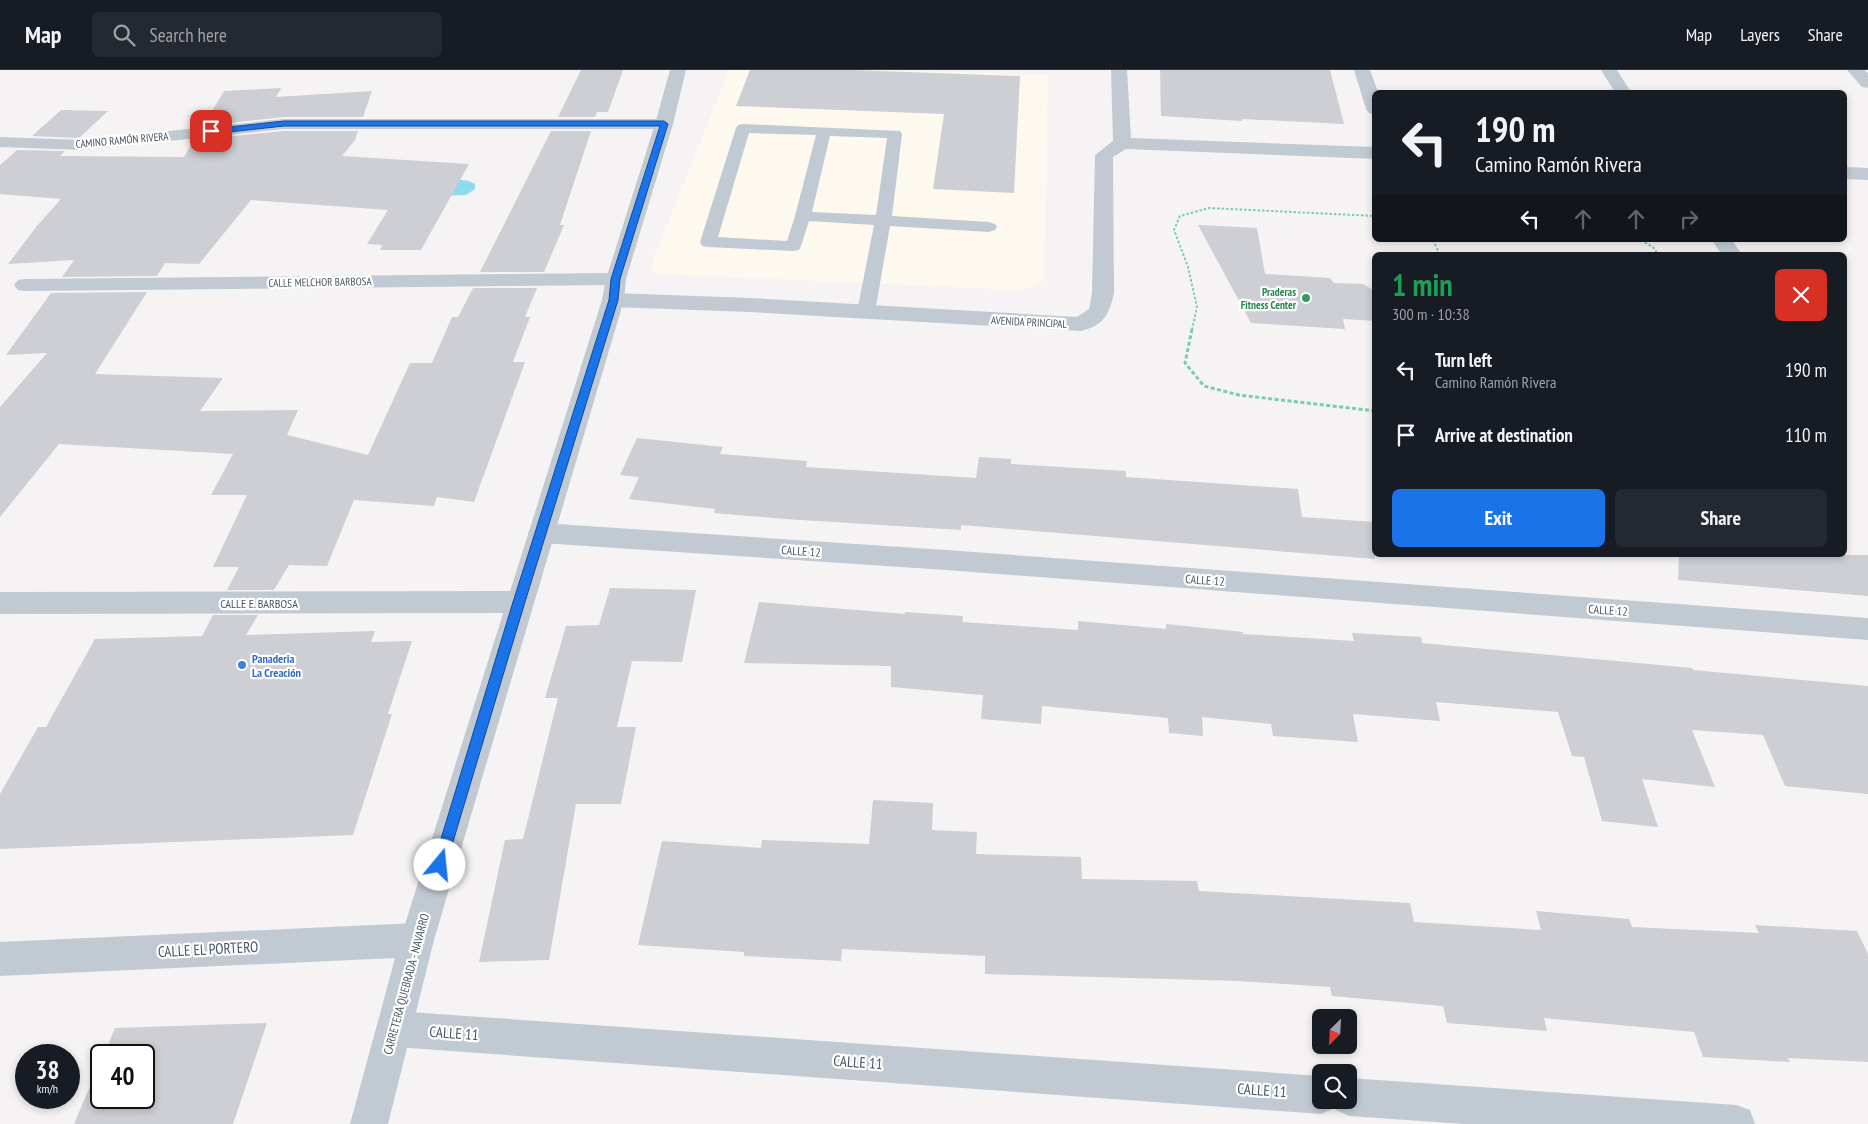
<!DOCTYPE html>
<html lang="en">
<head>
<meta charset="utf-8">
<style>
  body { margin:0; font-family:"PT Sans Narrow",sans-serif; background:#242831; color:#f1f3f6; height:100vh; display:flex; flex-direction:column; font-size:19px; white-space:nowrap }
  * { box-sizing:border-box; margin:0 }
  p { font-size:16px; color:#9ea1a6 }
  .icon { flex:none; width:28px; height:28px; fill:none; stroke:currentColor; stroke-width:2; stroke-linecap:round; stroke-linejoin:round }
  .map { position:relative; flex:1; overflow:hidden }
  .panel { position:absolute; left:1372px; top:182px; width:475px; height:305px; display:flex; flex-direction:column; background:#171b24; border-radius:8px; box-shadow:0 2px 8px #0003 }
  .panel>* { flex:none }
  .banner { position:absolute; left:1372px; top:20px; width:475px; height:152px; border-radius:8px; box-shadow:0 2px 8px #0003; background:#171b24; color:#f1f3f6; overflow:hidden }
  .needle { width:32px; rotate:204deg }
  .fabs { position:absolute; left:1312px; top:939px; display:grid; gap:10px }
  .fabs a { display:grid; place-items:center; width:45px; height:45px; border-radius:8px; background:#171b24; box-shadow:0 2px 8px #0003; font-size:25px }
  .speed { position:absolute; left:15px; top:974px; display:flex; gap:10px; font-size:25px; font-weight:700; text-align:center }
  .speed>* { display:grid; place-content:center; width:65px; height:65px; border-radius:50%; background:#171b24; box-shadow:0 2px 8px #0003; line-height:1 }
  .speed small { font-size:12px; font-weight:400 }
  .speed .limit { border:2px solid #111; border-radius:8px; background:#fff; color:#111 }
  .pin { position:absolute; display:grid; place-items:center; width:42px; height:42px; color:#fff; margin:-21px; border-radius:10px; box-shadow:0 2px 8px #0006 }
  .me { position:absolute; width:55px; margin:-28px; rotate:17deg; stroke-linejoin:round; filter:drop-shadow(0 0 4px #0008) }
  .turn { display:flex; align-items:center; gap:18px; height:105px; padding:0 20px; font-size:22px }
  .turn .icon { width:65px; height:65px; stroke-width:2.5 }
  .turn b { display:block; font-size:35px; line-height:42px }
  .lanes { display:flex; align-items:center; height:48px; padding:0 20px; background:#0003; justify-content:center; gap:25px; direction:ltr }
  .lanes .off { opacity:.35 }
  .round { display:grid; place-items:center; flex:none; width:52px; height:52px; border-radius:8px; background:#242831 }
  .overview { display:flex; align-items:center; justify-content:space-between; height:85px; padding:0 20px }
  h1 { font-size:30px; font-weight:800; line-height:38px; color:#1e9e55 }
  .primary-button { display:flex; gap:10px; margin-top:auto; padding:10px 20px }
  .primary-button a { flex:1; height:58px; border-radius:8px; background:#1a73e8; color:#fff; font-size:20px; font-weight:800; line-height:58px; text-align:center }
  .primary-button a+a { background:#242831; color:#f1f3f6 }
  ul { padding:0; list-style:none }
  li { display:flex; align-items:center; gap:15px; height:65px; padding:0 20px }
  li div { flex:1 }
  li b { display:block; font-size:19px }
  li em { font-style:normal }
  header { display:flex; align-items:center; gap:30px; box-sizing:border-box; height:70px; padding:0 25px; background:#171b24; border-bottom:1px solid #363941 }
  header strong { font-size:24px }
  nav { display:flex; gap:28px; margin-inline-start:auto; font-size:18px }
  .search { width:350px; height:45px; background:#242831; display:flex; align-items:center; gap:12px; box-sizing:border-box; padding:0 18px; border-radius:8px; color:#9ea1a6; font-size:19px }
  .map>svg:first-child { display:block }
  .commercial { fill:#fdf9ef }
  .water { fill:#90daee }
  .building { fill:#cdcfd5 }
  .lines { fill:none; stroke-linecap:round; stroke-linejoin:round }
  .path-far1 { stroke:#7ad0a6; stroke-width:2; stroke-dasharray:2.5 2; stroke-linecap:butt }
  .path { stroke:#7ad0a6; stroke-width:3; stroke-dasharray:4 2.5; stroke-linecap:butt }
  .service { fill:#c1cad2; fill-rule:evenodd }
  .minor { fill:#c1cad2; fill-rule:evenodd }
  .tertiary { fill:#c1cad2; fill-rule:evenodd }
  .route { fill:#1a73e8; stroke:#114b97 }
  .leisure-dot { fill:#2e9e5b; stroke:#fff; stroke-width:2 }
  .shop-dot { fill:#3f7fe0; stroke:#fff; stroke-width:2 }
  .labels { text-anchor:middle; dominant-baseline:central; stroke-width:4.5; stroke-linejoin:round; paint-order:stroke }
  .far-street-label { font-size:11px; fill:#4a5661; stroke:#fff }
  .far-leisure-label { font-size:11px; font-weight:bold; fill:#27864d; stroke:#fff; text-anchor:end }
  .street-label { font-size:12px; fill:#4a5661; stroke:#fff }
  .shop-label { font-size:12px; font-weight:bold; fill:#366cbe; stroke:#fff; text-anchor:start }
  .near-street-label { font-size:15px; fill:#4a5661; stroke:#fff }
</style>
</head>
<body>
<header>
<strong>Map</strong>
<div class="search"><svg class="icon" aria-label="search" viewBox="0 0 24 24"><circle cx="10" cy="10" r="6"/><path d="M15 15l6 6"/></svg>Search here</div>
<nav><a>Map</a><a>Layers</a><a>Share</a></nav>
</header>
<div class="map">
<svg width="1868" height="1054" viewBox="0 0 1868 1054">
  <rect width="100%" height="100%" fill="#f5f3f3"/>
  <!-- commercial -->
  <path class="commercial" d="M729 0H888L1048 5 1044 210 1033 217 1016 220 659 204 651 200 652 192Z"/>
  <!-- water -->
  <path class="water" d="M454 109 469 111 475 114V119L466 125 438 126Z"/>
  <!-- building -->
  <path class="building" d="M581 0H623L608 42H597L595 47H558Z
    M750 0H852L1020 6 1014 123 933 119 944 44 736 36Z
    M1160 0H1330L1344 54 1242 49V51L1161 46Z
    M281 18 276 27 372 21 363 47H284L203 56 224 21Z
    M61 40 108 41 79 68 32 66Z
    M284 61H358L355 70 342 86 469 94 421 180H380L382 175 367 174 388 140 251 130 199 194 165 193 157 206 62 207 74 190 8 194 36 157 61 129 0 124V95L17 80 65 81 60 86 184 87 194 70Z
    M551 61H591L560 155H564L544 202H480Z
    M1198 155 1257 158 1265 204 1330 208 1334 213 1363 214 1375 221V251L1343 249 1345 259 1251 253Z
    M473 218H537L525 247H530L513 292H525L474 432 437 427 434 436 354 430 327 496 289 495 274 520H227L239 497H213L247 425H211L233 384 59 374 0 447V337L47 283 6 285 51 223 147 222 95 304 223 308 200 341 298 340 287 365 368 385 410 293H432L452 247H458Z
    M637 368 723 377 720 384 807 391 806 397 976 408 979 387 1011 389V394L1126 401V407L1298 419 1302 447 1375 452V489L961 455V460L785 449 714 443 715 439 629 429 639 407 620 405Z
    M1679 485H1868V526L1678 510Z
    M610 518 696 520 682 592 632 591 617 657H636L621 734H576L549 890 479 892 505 770 523 769 558 628H545L566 556 599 555Z
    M759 532 905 544V542L963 546 962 552 1078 560V551L1166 559V554L1243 562V564L1354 571 1352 563 1421 567 1422 573 1692 598 1693 600 1868 616V724L1785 716 1763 665 1692 660 1715 717 1642 709 1658 757 1602 751 1584 687 1572 686 1558 642 1436 632 1440 651 1353 644 1358 672 1273 666 1271 654 1202 647 1203 666 1169 663 1168 648 1042 636 1041 654 981 649 983 625 891 617V596L744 593Z
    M213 545H258L246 565 375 561 371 572 412 571 388 644H392L353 765 0 779V724L38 657H46L95 569 202 566Z
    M873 730 933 733 932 760 977 762 976 784 1081 787 1082 809 1197 811 1199 821 1410 833 1414 852 1541 860 1536 841 1629 849 1632 857 1759 863 1755 855 1857 861 1868 884V992L1788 988 1790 992 1703 987 1694 962 1544 948 1547 961 1447 953 1443 936 1332 926 1330 917 1239 911 985 904V886L842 879 841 891 744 886V882L638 875 662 771 761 778 762 770 869 774Z
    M267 953 233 1054H74L101 990V1028H144V985H104L115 958Z"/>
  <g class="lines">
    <!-- path-far1 -->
    <path class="path-far1" d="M1433 170 1440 185
      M1641 170 1654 178 1658 185
      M1192 260 1197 237 1188 197 1174 160 1180 146 1209 138 1375 146"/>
    <!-- path -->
    <path class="path" d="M1192 259 1185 293 1204 316 1239 325 1375 341"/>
    <!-- service -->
    <path class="service" d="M743 54 900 61 902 64 892 146 989 152 995 154 997 157 995 160 989 162 890 156 875 242 872 246 866 247 860 246 857 242 874 155 809 151 801 176 799 180 793 181 708 177 702 176 700 172 736 58 738 55ZM749 63 816 65 795 146 787 171 718 167ZM830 66 887 68 876 145 812 142Z"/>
    <!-- minor -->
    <path class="minor" d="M1111 0H1127L1131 68 1375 77V89L1126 79 1113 87 1114 223C1109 245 1104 255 1081 261L750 242 613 237 605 235 602 230 605 225 613 223 750 228 1077 247 1089 239 1092 223 1095 85 1113 71Z
      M1354 0H1370L1378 22H1375V44L1369 43 1366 39Z
      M1601 0H1617L1631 22H1615Z
      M1847 0H1864L1868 3V18L1862 17Z
      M284 49H664L670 50 673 54 670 58 664 59H284L82 80 0 77V67L82 70Z
      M1845 97 1868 98V110L1845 109Z
      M1712 170H1732L1742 185H1722Z
      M616 203 623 205 626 209 623 213 616 215 25 221 18 220 14 215 18 210 25 209Z
      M541 453 946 480 1868 548V570L946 500 541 473 532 470 528 463 532 456Z
      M519 521 529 524 533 532 529 540 519 543 0 544V522Z
      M417 853 429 858 434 870 429 882 417 887 0 906V872Z
      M395 941 1321 1006V1030H1349V1008L1736 1035 1750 1040 1755 1054H1464L1349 1046 1336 1040 1335 1038 1321 1044 395 977 382 972 377 959 382 946Z"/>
    <!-- tertiary -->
    <path class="tertiary" d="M670 0H686L673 54 626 209 624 230 434 870 388 1054H350L400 870 602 230 606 209 655 54Z"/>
  </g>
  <!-- route -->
  <path class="route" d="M284 51H664L668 54 620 209 618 230 525 532 446 795 444 800 440 801 435 800 433 795 513 532 609 230 611 209 660 56H284L211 64 207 61 211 59Z"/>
  <!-- markers -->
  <circle class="leisure-dot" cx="1306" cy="228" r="5"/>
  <circle class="shop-dot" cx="242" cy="595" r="5"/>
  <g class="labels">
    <!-- far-street labels -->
    <g class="far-street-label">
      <text transform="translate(122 70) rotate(-5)">CAMINO RAMÓN RIVERA</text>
      <text transform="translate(320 212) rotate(-1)">CALLE MELCHOR BARBOSA</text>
      <text transform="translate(1029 252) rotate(3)">AVENIDA PRINCIPAL</text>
    </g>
    <!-- far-leisure labels -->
    <g class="far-leisure-label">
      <text x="1296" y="222">Praderas<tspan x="1296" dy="13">Fitness Center</tspan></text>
    </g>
    <!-- street labels -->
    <g class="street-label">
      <text transform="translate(801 481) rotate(4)">CALLE 12</text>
      <text transform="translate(1205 510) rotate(4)">CALLE 12</text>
      <text x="259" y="533">CALLE E. BARBOSA</text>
      <text transform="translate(1608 540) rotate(4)">CALLE 12</text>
      <text transform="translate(406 914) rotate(-75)">CARRETERA QUEBRADA - NAVARRO</text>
    </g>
    <!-- shop labels -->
    <g class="shop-label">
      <text x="252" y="588">Panaderia<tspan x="252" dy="14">La Creación</tspan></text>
    </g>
    <!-- near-street labels -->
    <g class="near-street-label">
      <text transform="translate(208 879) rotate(-3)">CALLE EL PORTERO</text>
      <text transform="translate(454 963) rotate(4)">CALLE 11</text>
      <text transform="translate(858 992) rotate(4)">CALLE 11</text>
      <text transform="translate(1262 1020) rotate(4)">CALLE 11</text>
    </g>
  </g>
</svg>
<div class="fabs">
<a><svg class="needle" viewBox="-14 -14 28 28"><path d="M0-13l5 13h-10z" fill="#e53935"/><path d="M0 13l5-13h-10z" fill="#9ea1a6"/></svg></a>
<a><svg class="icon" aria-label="search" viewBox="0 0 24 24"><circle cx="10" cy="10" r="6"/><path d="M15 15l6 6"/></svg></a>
</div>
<div class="speed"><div>38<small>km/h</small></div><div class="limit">40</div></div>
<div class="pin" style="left:211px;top:61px;background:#d93025"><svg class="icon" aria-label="arrive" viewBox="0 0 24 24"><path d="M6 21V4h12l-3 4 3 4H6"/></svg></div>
<svg class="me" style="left:440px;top:795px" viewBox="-20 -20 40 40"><circle r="19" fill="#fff"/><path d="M0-13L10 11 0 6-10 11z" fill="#1a73e8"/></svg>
<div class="banner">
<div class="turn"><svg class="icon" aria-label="left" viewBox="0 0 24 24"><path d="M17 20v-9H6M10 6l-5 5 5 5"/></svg><div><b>190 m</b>Camino Ramón Rivera</div></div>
<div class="lanes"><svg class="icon" aria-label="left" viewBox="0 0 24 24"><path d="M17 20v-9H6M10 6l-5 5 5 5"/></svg><svg class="icon off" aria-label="ahead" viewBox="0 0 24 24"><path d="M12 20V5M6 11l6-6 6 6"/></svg><svg class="icon off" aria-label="ahead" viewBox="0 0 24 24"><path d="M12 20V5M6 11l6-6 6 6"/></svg><svg class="icon off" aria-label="right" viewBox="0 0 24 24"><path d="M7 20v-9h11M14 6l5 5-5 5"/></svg></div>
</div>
<section class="panel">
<div class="overview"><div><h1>1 min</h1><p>300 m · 10:38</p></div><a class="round" style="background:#d93025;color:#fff"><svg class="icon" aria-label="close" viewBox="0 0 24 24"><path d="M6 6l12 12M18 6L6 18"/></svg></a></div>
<ul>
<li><svg class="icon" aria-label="left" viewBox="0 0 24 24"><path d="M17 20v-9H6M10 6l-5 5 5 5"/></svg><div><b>Turn left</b><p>Camino Ramón Rivera</p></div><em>190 m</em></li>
<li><svg class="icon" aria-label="arrive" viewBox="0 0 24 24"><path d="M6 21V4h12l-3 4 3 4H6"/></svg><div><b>Arrive at destination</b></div><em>110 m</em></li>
</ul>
<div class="primary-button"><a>Exit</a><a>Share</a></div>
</section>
</div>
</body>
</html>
